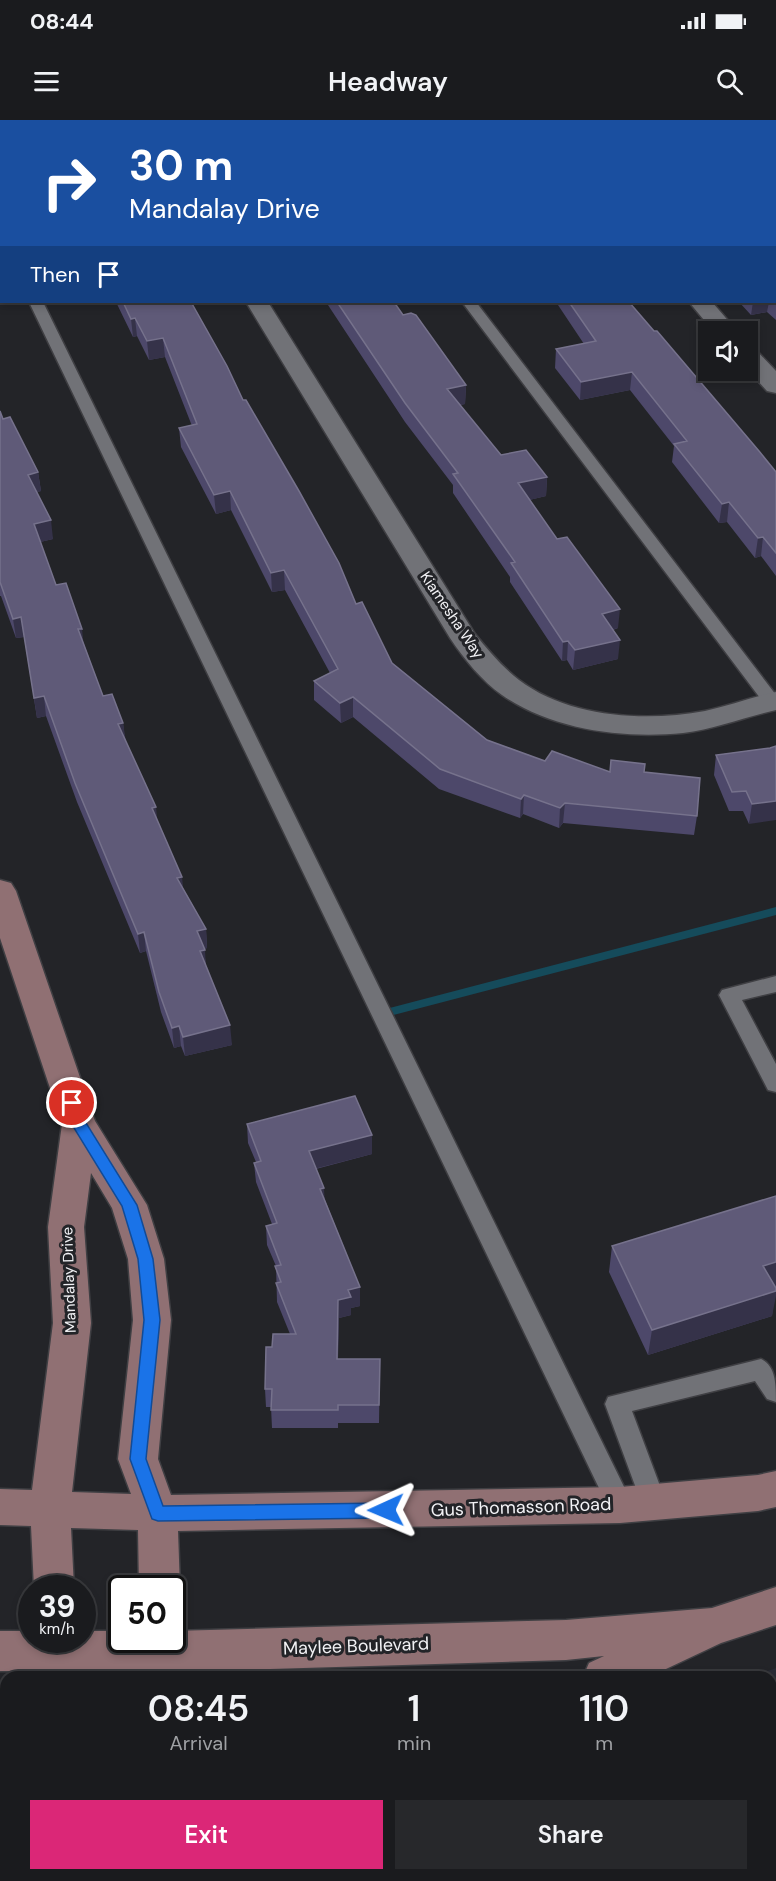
<!DOCTYPE html>
<html lang="en">
<head>
<meta charset="utf-8">
<style>
  body { margin:0; font-family:"DM Sans",sans-serif; background:#27282b; color:#f1f3f6; height:100vh; display:flex; flex-direction:column; font-size:22px; white-space:nowrap }
  * { box-sizing:border-box; margin:0 }
  p { font-size:20px; color:#9fa1a4 }
  .icon { flex:none; width:33px; height:33px; fill:none; stroke:currentColor; stroke-width:2; stroke-linecap:round; stroke-linejoin:round }
  .map { position:relative; flex:1; overflow:hidden }
  .sheet { position:absolute; left:0px; top:1551px; width:777px; height:210px; display:flex; flex-direction:column; background:#1a1b1e; border-radius:18px 18px 0 0; box-shadow:0 3px 9px #0003,0 0 0 2px #38393c }
  .sheet>* { flex:none }
  .top-card { position:absolute; left:0px; top:0px; width:777px; height:183px; box-shadow:0 3px 9px #0003,0 0 0 2px #38393c; background:#1a4fa0; color:#fff; overflow:hidden }
  .buttons { position:absolute; left:698px; top:201px; display:grid; gap:12px }
  .buttons a { display:grid; place-items:center; width:60px; height:60px; border-radius:0px; background:#1a1b1e; box-shadow:0 3px 9px #0003,0 0 0 2px #38393c; font-size:30px }
  .speed { position:absolute; left:18px; top:1455px; display:flex; gap:12px; font-size:30px; font-weight:700; text-align:center }
  .speed>* { display:grid; place-content:center; width:78px; height:78px; border-radius:50%; background:#1a1b1e; box-shadow:0 3px 9px #0003,0 0 0 2px #38393c; line-height:1 }
  .speed small { font-size:15px; font-weight:400 }
  .speed .limit { border:3px solid #111; border-radius:9px; background:#fff; color:#111 }
  .pin { position:absolute; display:grid; place-items:center; width:51px; height:51px; color:#fff; margin:-26px; border:3px solid #fff; border-radius:50%; box-shadow:0 2px 6px #0007 }
  .me { position:absolute; width:66px; margin:-33px; rotate:269deg; stroke-linejoin:round; filter:drop-shadow(0 0 4px #0008) }
  .turn { display:flex; align-items:center; gap:21px; height:126px; padding:0 30px; font-size:27px }
  .turn .icon { width:78px; height:78px; stroke-width:2.5 }
  .turn b { display:block; font-size:42px; line-height:51px }
  .then { display:flex; align-items:center; height:57px; padding:0 30px; background:#0003; gap:12px; font-size:22px }
  .eta { display:flex; justify-content:space-evenly; align-items:center; height:102px; text-align:center }
  .eta b { font-size:36px; font-weight:600; line-height:42px }
  .cta { display:flex; gap:12px; margin-top:auto; padding:12px 30px }
  .cta a { flex:1; height:69px; border-radius:0px; background:#db2777; color:#fff; font-size:24px; font-weight:600; line-height:69px; text-align:center }
  .cta a+a { background:#27282b; color:#f1f3f6 }
  .status { display:flex; justify-content:space-between; align-items:center; height:42px; padding:0 30px; background:#1a1b1e; direction:ltr }
  .status svg { height:16px; fill:currentColor }
  header { display:flex; justify-content:space-between; align-items:center; height:78px; padding:0 30px; background:#1a1b1e; font-size:27px; font-weight:600 }
  .map>svg:first-child { display:block }
  .built { fill:#292b35 }
  .lines { fill:none; stroke-linecap:round; stroke-linejoin:round }
  .stream { fill:#154b5b; fill-rule:evenodd }
  .lane-casing { stroke:#3f3f43; stroke-width:3 }
  .street-casing { stroke:#3f3f43; stroke-width:3 }
  .secondary-casing { stroke:#3f3f43; stroke-width:3 }
  .lane { fill:#717277; fill-rule:evenodd }
  .street { fill:#717277; fill-rule:evenodd }
  .secondary { fill:#907073; fill-rule:evenodd }
  .wall { fill:#4d486a }
  .shaded-wall { fill:#353249 }
  .building { fill:#5f5a78; stroke:#76728c; stroke-width:1.5 }
  .route { fill:#1a73e8; stroke:#114b97; stroke-width:1.5 }
  .labels { text-anchor:middle; dominant-baseline:central; stroke-width:6; stroke-linejoin:round; paint-order:stroke }
  .street-label { font-size:15px; fill:#f2f2f5; stroke:#232428 }
  .near-street-label { font-size:18px; fill:#f2f2f5; stroke:#232428 }
</style>
</head>
<body>
<div class="status"><b>08:44</b><svg viewBox="0 0 49 12"><path d="M0 12V9h3v3zM5 12V6h3v6zM10 12V3h3v9zM15 12V0h3v12zM26 1h20v11H26zM47 4h2v5h-2z"/></svg></div>
<header><svg class="icon" aria-label="menu" viewBox="0 0 24 24"><path d="M4 6h16M4 12h16M4 18h16"/></svg>Headway<svg class="icon" aria-label="search" viewBox="0 0 24 24"><circle cx="10" cy="10" r="6"/><path d="M15 15l6 6"/></svg></header>
<div class="map">
<svg width="776" height="1761" viewBox="0 0 776 1761">
  <rect width="100%" height="100%" fill="#232428"/>
  <!-- built -->
  <path class="built" d="M776 1548V1761H365L371 1755H771V1557H751Z"/>
  <g class="lines">
    <!-- stream -->
    <path class="stream" d="M776 787V795L382 898 376 894 382 890Z"/>
    <defs>
      <path id="lane" d="M729 0H743V2H730Z
        M0 74H2V82H0Z
        M0 102H2V114H0Z
        M29 182H43L629 1377 633 1385 629 1393 620 1396 611 1393Z
        M462 182H476L776 575V587L766 586Z
        M776 856V872L742 880 776 944V972L768 970 719 875 722 870Z
        M761 1239C776 1246 776 1265 776 1282L767 1279 755 1261 632 1291 666 1382 662 1390 653 1393 644 1390 605 1284 608 1277Z"/>
      <path id="street" d="M135 0H155L156 2H135Z
        M523 0H543L544 2H523Z
        M246 182H268L475 514C488 530 502 547 519 560 569 598 646 602 705 591 729 586 752 577 776 572V590C745 597 715 609 683 613 624 619 552 610 502 575 482 561 464 539 450 518Z
        M689 182H712L738 212H714Z
        M747 227 755 229 776 251V273L767 271 747 249Z"/>
      <path id="secondary" d="M0 760 11 763 16 771 95 1001 147 1085 164 1139 171 1200 158 1339 171 1375 620 1367 758 1355 776 1351V1387L758 1391 620 1403 178 1411 180 1468 172 1482V1468H139L138 1410 71 1408 74 1468H34L31 1406 0 1405V1369L32 1370 53 1203 48 1107 62 1004 0 818ZM91 1053 112 1088 128 1139 133 1200 118 1339 131 1374 72 1372 91 1203 84 1107Z
        M776 1467V1505L721 1523 649 1557H583L589 1543 604 1536 566 1540 208 1551H0V1511H32V1520H82V1511H122V1520H172V1511L566 1500 712 1488Z
        M0 1614 6 1616V1663L0 1661Z
        M31 1755H77L80 1761H34Z
        M141 1755H187V1761H141Z
        M261 1755H310L307 1761H258Z"/>
    </defs>
    <!-- lane casing -->
    <use href="#lane" class="lane-casing"/>
    <!-- street casing -->
    <use href="#street" class="street-casing"/>
    <!-- secondary casing -->
    <use href="#secondary" class="secondary-casing"/>
    <!-- lane -->
    <use href="#lane" class="lane"/>
    <!-- street -->
    <use href="#street" class="street"/>
    <!-- secondary -->
    <use href="#secondary" class="secondary"/>
  </g>
  <!-- wall -->
  <path class="wall" d="M0 0 2 2V72H0Z
    M191 0H302L303 2H192Z
    M411 0H479L480 2H412Z
    M593 0H671L672 2H595Z
    M776 121V200L767 192 751 195 739 182H776Z
    M116 182H191L243 280 356 484 392 543 487 620 545 641 610 652H644L697 696 694 715 563 703 559 708 523 694 520 698 439 669 353 597 341 603 314 580V561L330 553 285 470 272 472 231 390 216 394 181 327 179 308 192 306 165 237 149 240 137 216 133 217Z
    M326 182H394L403 195 466 265 465 284 460 285 501 335 547 357 546 376 529 380 618 508 613 510 618 539 573 550 567 540 562 541 510 462V457L453 373V365L405 302Z
    M556 182H629L776 352V456L761 436 755 438 727 402 719 403 672 342 674 326 630 270 580 280 555 248 556 229 584 224Z
    M0 291 3 299 38 352 41 371 37 372 53 419 40 422 56 465 84 524 103 576 123 603 125 621 183 768 206 809 207 828 204 829 206 846 232 925 185 936 181 926 174 928 161 892 146 831 140 833 77 682 46 596 37 598 24 517 16 518 1 476H0Z
    M770 628 749 704 743 691H729L714 655 716 635Z
    M247 1004 372 1034 316 1049 325 1080 360 1167V1186L351 1188V1195L339 1198 338 1239H380L379 1303H338V1308H272L271 1287H266L265 1269 272 1227 290 1214 277 1182 276 1146 267 1125 266 1106 272 1104 256 1062 254 1043 256 1042 248 1023Z
    M612 1126 775 1167 772 1196 648 1235 609 1152Z"/>
  <!-- shaded-wall -->
  <path class="shaded-wall" d="M195 0H206V2H195Z
    M753 182H769L767 192 751 195Z
    M135 198 137 216 133 217 131 199Z
    M163 218 165 237 149 240 147 221Z
    M632 252 630 270 580 280 581 262Z
    M466 265 465 284 447 287V269Z
    M38 352 41 371 30 374 28 355Z
    M547 357 546 376 517 383 518 363Z
    M230 371 231 390 216 394 214 375Z
    M729 382 727 402 719 403 722 384Z
    M51 400 53 419 36 423 34 404Z
    M763 417 761 436 755 438 758 418Z
    M284 450 285 470 272 472 271 453Z
    M620 489 618 508 600 513 602 494Z
    M21 497 24 517 16 518 13 499Z
    M78 509H82L84 528Z
    M620 520 618 539 573 550 575 530Z
    M568 521 567 540 562 541 563 522Z
    M44 576 46 596 37 598 34 578Z
    M353 577V597L341 603 340 583Z
    M123 603 126 622 118 604Z
    M524 675 523 694 520 698 521 679Z
    M776 681V700L749 704 752 684Z
    M565 683 563 703 559 708 560 688Z
    M156 687 158 706 152 688Z
    M182 757 184 776 177 758Z
    M206 809 207 828 198 831 197 811Z
    M144 812 146 831 140 833 138 814Z
    M205 830 206 850 200 831Z
    M230 905 232 925 185 936 183 917Z
    M179 906 181 926 174 928 172 908Z
    M372 1015V1034L310 1050 309 1031Z
    M324 1068 325 1087 320 1069Z
    M776 1142V1166L758 1172 763 1146Z
    M360 1167V1186L351 1188V1195L339 1198 337 1257V1239L338 1180 348 1170Z
    M776 1171V1176L772 1196 648 1235 652 1210Z"/>
  <!-- building -->
  <path class="building" d="M0 0H103V2H2V62L1 55H0Z
    M214 0H302L303 2H215Z
    M426 0H479L480 2H427Z
    M611 0H671L672 2H612Z
    M123 182H191L227 246 243 280H246L299 371 339 443 356 484 362 482 392 543 487 620 545 641 552 631 610 652 611 640 645 644 644 652 700 658 697 696 565 683 560 688 524 675 521 679 440 649 353 577 340 583 314 561 338 549 284 450 271 453 230 371 214 375 179 308 197 304 163 218 147 221 135 198 131 199Z
    M337 182H394L403 195 411 193 416 195 466 265 447 269 501 335 526 330 547 357 518 363 557 419 567 417 620 489 602 494 620 520 575 530 568 521 563 522 511 443 515 442 453 354 458 353 405 283Z
    M569 182H629L654 211H657L759 331 776 352V433L763 417 758 418 729 382 722 384 674 324 687 321 632 252 581 262 556 229 596 221Z
    M0 291 3 299 10 297 38 352 28 355 51 400 34 404 56 465 66 463 82 509H78L103 576 112 574 123 603 118 604 156 687 152 688 182 757 177 758 206 809 197 811 205 830 200 831 230 905 183 917 179 906 172 908 159 872 144 812 138 814 75 663 44 576 34 578 21 497 13 499 0 462Z
    M776 626V681L752 684 746 671 732 672 716 635 770 628Z
    M355 976 372 1015 309 1031 324 1068 320 1069 360 1167 348 1170 351 1177 338 1180 337 1239H380L379 1285H338V1290H271L272 1269H265L266 1227H272L273 1214H296L276 1163 281 1162 275 1146 281 1145 266 1106 277 1103 254 1043 261 1041 247 1004Z
    M776 1076V1142L763 1146 776 1168V1171L652 1210 612 1126Z"/>
  <!-- route -->
  <path class="route" d="M72 978 77 979 86 1003 137 1085 153 1139 160 1200 146 1339 163 1386 386 1383 391 1385 394 1390 391 1396 386 1398 158 1401 152 1399 130 1339 144 1200 138 1139 122 1086 74 1008 65 983Z"/>
  <g class="labels">
    <!-- street labels -->
    <g class="street-label">
      <text transform="translate(452 495) rotate(56)">Kiamesha Way</text>
      <text transform="translate(69 1160) rotate(-92)">Mandalay Drive</text>
    </g>
    <!-- near-street labels -->
    <g class="near-street-label">
      <text transform="translate(521 1387) rotate(-2)">Gus Thomasson Road</text>
      <text transform="translate(356 1526) rotate(-2)">Maylee Boulevard</text>
    </g>
  </g>
</svg>
<div class="buttons">
<a><svg class="icon" aria-label="sound" viewBox="0 0 24 24"><path d="M4 9h4l5-4v14l-5-4H4zM17 9q2 3 0 6"/></svg></a>
</div>
<div class="speed"><div>39<small>km/h</small></div><div class="limit">50</div></div>
<div class="pin" style="left:72px;top:983px;background:#d93025"><svg class="icon" aria-label="arrive" viewBox="0 0 24 24"><path d="M6 21V4h12l-3 4 3 4H6"/></svg></div>
<svg class="me" style="left:386px;top:1390px" viewBox="-20 -20 40 40"><path d="M0-17L14 15 0 8-14 15z" fill="#1a73e8" stroke="#fff" stroke-width="4"/></svg>
<div class="top-card">
<div class="turn"><svg class="icon" aria-label="right" viewBox="0 0 24 24"><path d="M7 20v-9h11M14 6l5 5-5 5"/></svg><div><b>30 m</b>Mandalay Drive</div></div>
<div class="then">Then<svg class="icon" aria-label="arrive" viewBox="0 0 24 24"><path d="M6 21V4h12l-3 4 3 4H6"/></svg></div>
</div>
<section class="sheet">
<div class="eta">
<div><b>08:45</b><p>Arrival</p></div>
<div><b>1</b><p>min</p></div>
<div><b>110</b><p>m</p></div>
</div>
<div class="cta"><a>Exit</a><a>Share</a></div>
</section>
</div>
</body>
</html>
